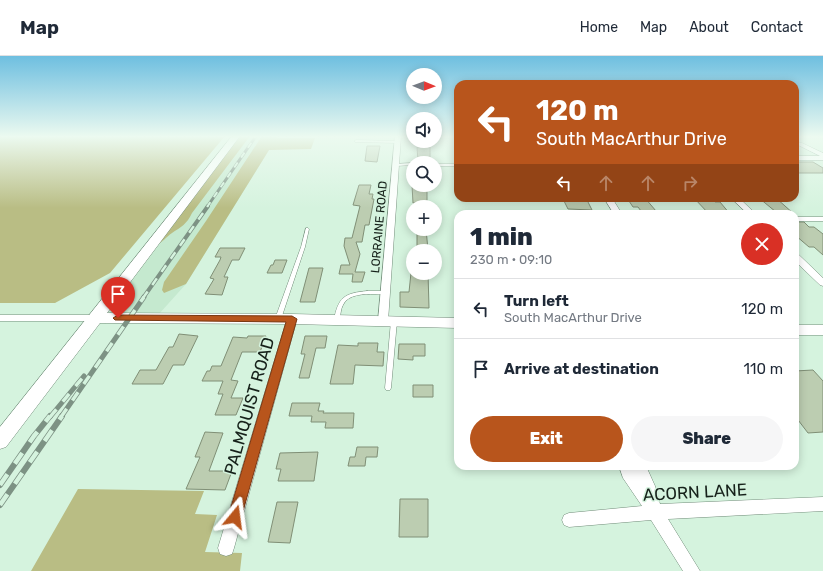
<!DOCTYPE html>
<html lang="en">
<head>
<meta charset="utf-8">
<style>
  body { margin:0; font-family:Rubik,sans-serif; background:#f6f6f7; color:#1f2937; height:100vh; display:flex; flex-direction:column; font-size:15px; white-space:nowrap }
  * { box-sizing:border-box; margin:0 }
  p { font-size:13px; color:#747a83 }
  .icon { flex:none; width:22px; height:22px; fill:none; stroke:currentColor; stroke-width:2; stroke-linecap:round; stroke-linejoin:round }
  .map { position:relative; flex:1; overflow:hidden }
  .side { position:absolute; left:454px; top:154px; width:345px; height:260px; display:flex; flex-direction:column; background:#fff; border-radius:12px; box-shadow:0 2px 10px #0003 }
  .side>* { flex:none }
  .top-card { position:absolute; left:454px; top:24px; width:345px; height:122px; border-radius:12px; box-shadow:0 2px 10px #0003; background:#b8551c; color:#fff; overflow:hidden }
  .needle { width:26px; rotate:91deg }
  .tools { position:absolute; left:406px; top:12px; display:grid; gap:8px }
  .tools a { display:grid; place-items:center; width:36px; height:36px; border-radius:50%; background:#fff; box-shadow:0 2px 10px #0003; font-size:20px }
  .pin { position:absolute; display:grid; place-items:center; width:34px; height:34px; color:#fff; margin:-41px -17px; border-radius:50% 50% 50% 0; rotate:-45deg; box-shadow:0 0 4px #0007 }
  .pin .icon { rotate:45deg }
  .me { position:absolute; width:44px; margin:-22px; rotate:16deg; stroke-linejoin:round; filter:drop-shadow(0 0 3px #0008) }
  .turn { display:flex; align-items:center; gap:14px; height:84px; padding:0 16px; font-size:18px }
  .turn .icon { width:52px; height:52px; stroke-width:2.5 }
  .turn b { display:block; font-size:28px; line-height:34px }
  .lanes { display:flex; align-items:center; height:38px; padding:0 16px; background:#0003; justify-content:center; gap:20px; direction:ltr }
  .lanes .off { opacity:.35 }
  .round { display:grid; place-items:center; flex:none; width:42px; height:42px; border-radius:21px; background:#f6f6f7 }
  .overview { display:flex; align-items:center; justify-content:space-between; height:68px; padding:0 16px }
  h1 { font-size:24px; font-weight:800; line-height:30px }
  .cta { display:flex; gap:8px; margin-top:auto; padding:8px 16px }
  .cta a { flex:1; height:46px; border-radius:24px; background:#b8551c; color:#fff; font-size:16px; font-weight:800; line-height:46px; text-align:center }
  .cta a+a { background:#f6f6f7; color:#1f2937 }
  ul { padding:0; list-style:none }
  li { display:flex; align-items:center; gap:12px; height:60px; padding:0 16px; border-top:1px solid #e0e1e3 }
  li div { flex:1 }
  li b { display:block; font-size:15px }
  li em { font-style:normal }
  header { display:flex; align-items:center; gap:24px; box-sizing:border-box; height:56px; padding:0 20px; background:#fff; border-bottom:1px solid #e0e1e3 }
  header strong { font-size:19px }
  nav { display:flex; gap:22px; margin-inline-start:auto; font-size:14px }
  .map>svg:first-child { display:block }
  .built { fill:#c5e9cf }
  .green { fill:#b9bd84 }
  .building { fill:#bccdb1; stroke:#808f76 }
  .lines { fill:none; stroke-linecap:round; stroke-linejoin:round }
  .lane-casing { stroke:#728d7a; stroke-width:1 }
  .street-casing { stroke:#728d7a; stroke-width:1 }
  .secondary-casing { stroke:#728d7a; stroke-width:1 }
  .lane { fill:#fff; fill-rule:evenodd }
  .street { fill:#fff; fill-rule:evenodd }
  .secondary { fill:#fff; fill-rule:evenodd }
  .rail-far3-casing { stroke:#7d9284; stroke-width:3 }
  .rail-far2-casing { stroke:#7d9284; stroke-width:4 }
  .rail-far1-casing { stroke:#7d9284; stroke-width:5 }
  .rail-casing { stroke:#7d9284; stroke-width:6 }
  .rail-far3 { stroke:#d5f3de; stroke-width:2; stroke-dasharray:6; stroke-linecap:butt }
  .rail-far2 { stroke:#d5f3de; stroke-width:2.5; stroke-dasharray:8; stroke-linecap:butt }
  .rail-far1 { stroke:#d5f3de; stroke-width:3.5; stroke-dasharray:10; stroke-linecap:butt }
  .rail { stroke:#d5f3de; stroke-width:4.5; stroke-dasharray:13; stroke-linecap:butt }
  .route { fill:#b8551c; stroke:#783712 }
  .labels { text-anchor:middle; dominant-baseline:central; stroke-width:3; stroke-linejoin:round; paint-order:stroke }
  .far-street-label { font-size:12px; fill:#16211a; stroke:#d5f3de }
  .near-street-label { font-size:17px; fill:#16211a; stroke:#d5f3de }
</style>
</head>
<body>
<header>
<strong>Map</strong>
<nav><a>Home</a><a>Map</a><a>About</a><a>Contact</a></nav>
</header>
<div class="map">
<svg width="823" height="515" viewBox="0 0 823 515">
  <rect width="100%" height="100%" fill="#d5f3de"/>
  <!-- built -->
  <path class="built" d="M239 80H278L277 82H282L275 93 269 94 186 228 159 258 123 257 115 254 113 252 114 247Z"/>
  <!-- green -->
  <path class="green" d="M0 80H225L110 217 55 247H0Z
    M239 80H250L192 157C187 168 181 171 172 177 166 181 163 186 156 189Z
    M262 80H278L277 82H315L311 93 269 94 186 228 164 237 162 234 164 226 206 165Z
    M78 433 204 435 195 458 217 459 205 496 242 497 240 515H31Z"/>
  <!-- building -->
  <path class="building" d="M367 90H380L377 106 365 105Z
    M417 91H430V105H418Z
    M795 106H813L823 112V117H795Z
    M359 129H371L369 138H373L372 143H374L369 169H365L362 186H356L360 198 355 216H365L362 226H352L353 218H339L341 209H350L344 190 345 182H352L360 150 353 149Z
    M412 129H427V151H419L418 147H413Z
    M627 142H645L656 155H641L638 151H633Z
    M694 142H711L715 146H720L730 158H709Z
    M759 142H776L794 158H781L776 156Z
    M568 144H587L592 154 568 153 564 145Z
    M795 166H804L809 171H814L823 178V199L814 191H809L795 179Z
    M417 173H426L428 194H417Z
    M220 192H245L239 204H232L224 221H228L222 239 205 238 214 223 210 222 220 204 221 201H215Z
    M275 204H287L282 217H267L271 209H273Z
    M309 212H323L315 246H300Z
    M411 217H428L429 252 400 251V236H409Z
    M179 278 198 280 184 309H173L163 328H132L140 314H156L169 291H173Z
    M248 280H266L260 296H242L231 324 238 325 231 342H243L236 359H215L223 338H218L223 325H202L207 315H210L212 310H221L233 281 247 282Z
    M305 280H327L325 292H316L309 322H299L305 298H301Z
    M358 287H378L377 296H384L383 310 355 309 353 328H330L338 289 358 290Z
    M399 288H425V300H413V304L398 303Z
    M813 314 823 325V376L808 377 795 360V315Z
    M413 329H433V341H413Z
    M292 347H320L318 355H324L323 357H354L353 372H325L326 366H311L312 360H289Z
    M205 376 223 377 209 415H232L225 434 186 433 200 401H195Z
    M357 391H378L377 401H366L365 410H348L350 401H355Z
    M318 396 314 425H278L281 413H276L280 397Z
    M400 443H428V481H399Z
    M277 446H298L290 487 268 486Z"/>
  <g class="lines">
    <defs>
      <path id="lane" d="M356 84 398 85 399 86 398 87 355 86V85Z
        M413 107V109L396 110 394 109 396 108Z
        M435 108H458V110H435Z
        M306 172H308L309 173 305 191 281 263 280 264H276L275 263 301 191Z
        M367 235H385L387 237C384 239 379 238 375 238 364 238 348 238 343 249 340 254 341 260 339 265H335L334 264C338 241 345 237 367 235Z
        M394 263 397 265 391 332 390 334H386L385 332 391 265Z"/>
      <path id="street" d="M395 80H401L388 265 383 268 378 265Z
        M798 87H802L823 97V104H795V100H820L798 89Z
        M604 142H612L622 158H614Z
        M731 142H739L756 158H748Z
        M795 161H823V165H795Z
        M795 197 798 198 823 222V230L820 229 795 205Z
        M0 259H94L99 262 94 265H0Z
        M292 260 297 263 234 492 232 498 226 500 220 498 218 492 287 263Z
        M619 410H646L655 430 660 448 823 441V455L668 463 700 515H683L651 464 569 471 564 469 562 464 564 459 569 457 642 450 623 422Z"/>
      <path id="secondary" d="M232 80H240L107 257 292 258 458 262V272L292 268 100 267 6 391 0 393V371Z
        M795 269H823V279H795Z"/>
    </defs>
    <!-- lane casing -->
    <use href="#lane" class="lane-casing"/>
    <!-- street casing -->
    <use href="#street" class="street-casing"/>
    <!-- secondary casing -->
    <use href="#secondary" class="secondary-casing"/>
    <!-- lane -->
    <use href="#lane" class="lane"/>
    <!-- street -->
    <use href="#street" class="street"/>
    <!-- secondary -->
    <use href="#secondary" class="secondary"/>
    <defs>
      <path id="rail-far3" d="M207 151 256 80"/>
      <path id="rail-far2" d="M143 242 208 150"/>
      <path id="rail-far1" d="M50 361 84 320
        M61 361 144 241"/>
      <path id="rail" d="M0 429 34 380 50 360
        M0 449 62 360"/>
    </defs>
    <!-- rail-far3 casing -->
    <use href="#rail-far3" class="rail-far3-casing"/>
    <!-- rail-far2 casing -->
    <use href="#rail-far2" class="rail-far2-casing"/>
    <!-- rail-far1 casing -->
    <use href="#rail-far1" class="rail-far1-casing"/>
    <!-- rail casing -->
    <use href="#rail" class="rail-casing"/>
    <!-- rail-far3 -->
    <use href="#rail-far3" class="rail-far3"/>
    <!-- rail-far2 -->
    <use href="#rail-far2" class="rail-far2"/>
    <!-- rail-far1 -->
    <use href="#rail-far1" class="rail-far1"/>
    <!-- rail -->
    <use href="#rail" class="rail"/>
  </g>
  <!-- sky -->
  <linearGradient id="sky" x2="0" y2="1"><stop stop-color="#6ebfe0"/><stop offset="0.53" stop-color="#ecfaf0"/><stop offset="1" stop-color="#ecfaf0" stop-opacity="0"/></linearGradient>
  <rect width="823" height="152" fill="url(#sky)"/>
  <!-- route -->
  <path class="route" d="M118 259 292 260 297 263 240 466 235 468 230 466 228 461 286 266 115 264 113 262Z"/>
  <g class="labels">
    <!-- far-street labels -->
    <g class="far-street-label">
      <text transform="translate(379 171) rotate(-85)">LORRAINE ROAD</text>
    </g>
    <!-- near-street labels -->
    <g class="near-street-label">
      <text transform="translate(249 350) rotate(-74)">PALMQUIST ROAD</text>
      <text transform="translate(695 436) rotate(-3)">ACORN LANE</text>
    </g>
  </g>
</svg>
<div class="tools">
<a><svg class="needle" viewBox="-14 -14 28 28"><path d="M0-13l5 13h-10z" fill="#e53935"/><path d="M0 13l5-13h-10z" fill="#747a83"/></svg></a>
<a><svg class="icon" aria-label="sound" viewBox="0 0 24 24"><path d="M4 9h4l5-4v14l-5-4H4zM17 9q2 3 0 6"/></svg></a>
<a><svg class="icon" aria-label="search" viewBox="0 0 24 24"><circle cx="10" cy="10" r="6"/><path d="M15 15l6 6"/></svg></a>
<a>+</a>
<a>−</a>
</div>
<div class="pin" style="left:118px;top:262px;background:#d93025"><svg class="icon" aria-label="arrive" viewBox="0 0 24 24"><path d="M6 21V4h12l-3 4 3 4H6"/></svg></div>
<svg class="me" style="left:235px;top:461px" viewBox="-20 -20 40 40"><path d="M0-17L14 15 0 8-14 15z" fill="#b8551c" stroke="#fff" stroke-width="4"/></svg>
<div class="top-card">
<div class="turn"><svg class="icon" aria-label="left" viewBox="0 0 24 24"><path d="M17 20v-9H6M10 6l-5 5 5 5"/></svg><div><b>120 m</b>South MacArthur Drive</div></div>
<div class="lanes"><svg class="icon" aria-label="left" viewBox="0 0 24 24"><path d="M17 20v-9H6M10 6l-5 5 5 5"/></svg><svg class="icon off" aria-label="ahead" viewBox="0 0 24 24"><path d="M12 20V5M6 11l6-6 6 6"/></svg><svg class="icon off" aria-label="ahead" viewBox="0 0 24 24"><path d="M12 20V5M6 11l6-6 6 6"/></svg><svg class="icon off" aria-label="right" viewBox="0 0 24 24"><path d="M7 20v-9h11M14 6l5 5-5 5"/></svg></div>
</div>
<section class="side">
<div class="overview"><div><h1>1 min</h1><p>230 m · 09:10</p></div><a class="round" style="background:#d93025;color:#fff"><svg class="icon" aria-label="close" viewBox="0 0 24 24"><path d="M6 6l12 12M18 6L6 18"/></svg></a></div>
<ul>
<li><svg class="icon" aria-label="left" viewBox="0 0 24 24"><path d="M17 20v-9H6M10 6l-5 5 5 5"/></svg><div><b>Turn left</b><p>South MacArthur Drive</p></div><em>120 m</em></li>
<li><svg class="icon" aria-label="arrive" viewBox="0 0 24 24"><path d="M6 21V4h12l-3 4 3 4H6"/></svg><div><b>Arrive at destination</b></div><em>110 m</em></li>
</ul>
<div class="cta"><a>Exit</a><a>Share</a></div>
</section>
</div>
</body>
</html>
